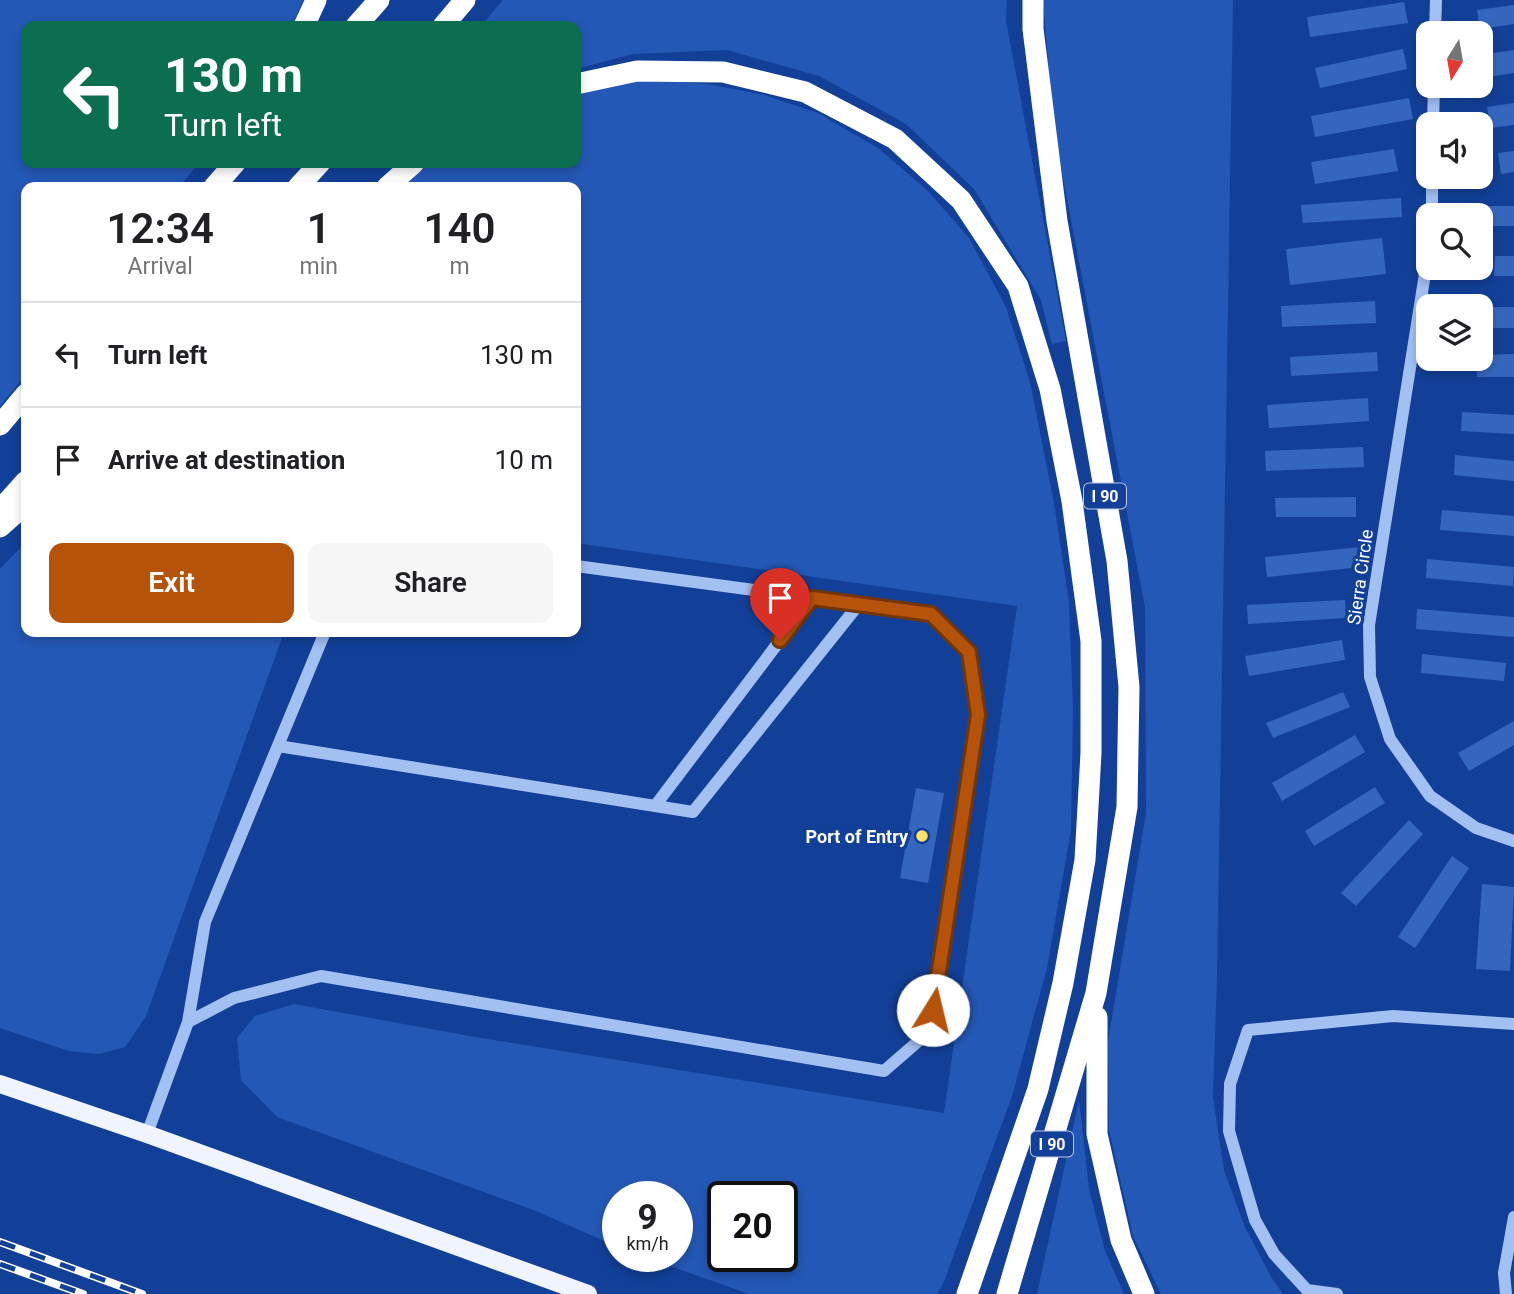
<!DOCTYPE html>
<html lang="en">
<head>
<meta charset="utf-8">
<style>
  body { margin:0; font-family:Roboto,sans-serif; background:#f6f6f6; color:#202124; height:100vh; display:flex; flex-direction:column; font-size:26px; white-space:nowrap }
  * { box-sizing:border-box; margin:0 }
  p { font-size:23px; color:#757577 }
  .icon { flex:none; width:38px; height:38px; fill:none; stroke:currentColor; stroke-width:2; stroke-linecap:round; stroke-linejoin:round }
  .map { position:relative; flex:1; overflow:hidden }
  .drawer { position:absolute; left:21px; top:182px; width:560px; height:455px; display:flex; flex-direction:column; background:#fff; border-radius:14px; box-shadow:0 4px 10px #0003 }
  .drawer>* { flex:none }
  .guide { position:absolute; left:21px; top:21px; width:560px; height:147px; border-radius:14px; box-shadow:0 4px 10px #0003; background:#0b6e4f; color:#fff; overflow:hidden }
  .needle { width:46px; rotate:191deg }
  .tools { position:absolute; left:1416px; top:21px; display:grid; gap:14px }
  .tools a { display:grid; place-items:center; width:77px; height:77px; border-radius:14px; background:#fff; box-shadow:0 4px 10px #0003; font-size:35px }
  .speed { position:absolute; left:602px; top:1181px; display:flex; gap:14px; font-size:35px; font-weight:700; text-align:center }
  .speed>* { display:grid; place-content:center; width:91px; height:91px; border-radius:50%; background:#fff; box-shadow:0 4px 10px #0003; line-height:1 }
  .speed small { font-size:18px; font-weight:400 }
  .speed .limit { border:4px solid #111; border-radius:10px; background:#fff; color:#111 }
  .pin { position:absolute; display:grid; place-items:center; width:60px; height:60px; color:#fff; margin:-72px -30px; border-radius:50% 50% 50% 0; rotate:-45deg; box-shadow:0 0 7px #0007 }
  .pin .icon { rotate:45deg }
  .me { position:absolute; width:77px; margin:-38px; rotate:9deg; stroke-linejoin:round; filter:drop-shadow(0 0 5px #0008) }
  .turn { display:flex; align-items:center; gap:24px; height:147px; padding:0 28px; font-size:32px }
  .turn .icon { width:91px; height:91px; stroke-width:2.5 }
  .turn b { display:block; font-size:49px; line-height:60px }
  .eta { display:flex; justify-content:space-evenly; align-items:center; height:119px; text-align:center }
  .eta b { font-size:42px; font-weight:600; line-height:49px }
  .button { display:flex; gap:14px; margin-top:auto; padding:14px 28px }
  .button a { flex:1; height:80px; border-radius:14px; background:#b45309; color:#fff; font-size:28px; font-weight:600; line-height:80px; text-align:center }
  .button a+a { background:#f6f6f6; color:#202124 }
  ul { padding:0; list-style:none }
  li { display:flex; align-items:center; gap:21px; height:105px; padding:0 28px; border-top:2px solid #e0e0e0 }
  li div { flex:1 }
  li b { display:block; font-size:26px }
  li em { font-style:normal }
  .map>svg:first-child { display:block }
  .green { fill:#2458b6; fill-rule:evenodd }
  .building { fill:#3566be }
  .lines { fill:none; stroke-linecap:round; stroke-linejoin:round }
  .minor { stroke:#a3c0f3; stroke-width:12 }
  .major { stroke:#eff4ff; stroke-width:18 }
  .highway { stroke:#fff; stroke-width:21 }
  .rail-casing { stroke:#fff; stroke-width:8 }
  .rail { stroke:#124098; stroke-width:5; stroke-dasharray:16; stroke-linecap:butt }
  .route-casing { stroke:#753606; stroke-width:18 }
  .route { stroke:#b45309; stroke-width:12 }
  .poi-dot { fill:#ffe165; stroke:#124098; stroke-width:2.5 }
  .labels { text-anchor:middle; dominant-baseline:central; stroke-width:7; stroke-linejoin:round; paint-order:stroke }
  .shield { fill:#124098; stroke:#b8c6e0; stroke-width:2 }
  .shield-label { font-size:16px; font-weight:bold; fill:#fff }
  .street-label { font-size:18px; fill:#fff; stroke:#124098 }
  .poi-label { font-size:18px; font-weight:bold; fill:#fff; stroke:#124098; text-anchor:end }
</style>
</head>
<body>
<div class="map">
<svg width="1514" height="1294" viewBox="0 0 1514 1294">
  <rect width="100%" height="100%" fill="#124098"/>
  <!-- green -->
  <path class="green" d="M0 0H303L292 26H26V163H199L179 187H26V375L0 406Z
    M503 0H1007L1006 21 1066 341 1052 344 1041 300 974 189 906 124 819 76 727 50 633 54 576 69V26H481Z
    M1043 0H1233L1217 977 1213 1098 1224 1170 1244 1225 1271 1277 1283 1294H1161L1133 1236 1109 1130 1108 1042 1146 813 1145 607 1054 131Z
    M649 80 708 84 764 95 818 113 878 148 927 190 969 238 1006 307 1030 382 1054 503 1069 602 1073 709 1071 830 1047 968 1012 1096 943 1284 937 1294H749L645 1257 677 1256V1197H618V1247L536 1211 277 1117 241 1080 237 1038 255 1016 294 1004 475 1037 944 1113 1017 606 576 543V187H393L422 163H576V93L597 87ZM723 1197H782V1256H723Z
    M26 542V632H284L146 1016 125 1047 99 1054 69 1051 0 1028V569Z
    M1079 1100 1089 1189 1105 1251 1124 1294H1037Z"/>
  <!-- building -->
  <path class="building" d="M1404 2 1408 23 1310 37 1307 17Z
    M1514 5V24L1480 29 1477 10Z
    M1403 49 1407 69 1320 88 1315 68Z
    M1514 50V73L1480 78V55Z
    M1409 98 1413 119 1315 137 1311 116Z
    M1514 103V125L1491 128 1487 107Z
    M1394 149 1398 171 1315 184 1311 162Z
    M1514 151V172L1501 174 1498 153Z
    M1401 198 1402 217 1303 223 1301 205Z
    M1484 206H1514V226H1484Z
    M1382 238 1386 274 1290 285 1286 249Z
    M1495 256H1514V276H1494Z
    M1375 301 1376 323 1282 327 1281 306Z
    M1480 307H1514V328H1480Z
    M1377 352 1378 371 1291 376 1290 357Z
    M1514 354V377H1477L1476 359H1480V355Z
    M1368 398 1369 421 1269 428 1267 405Z
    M1462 412 1514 415V434L1461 431Z
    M1363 447 1364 467 1266 471 1265 451Z
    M1455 455 1514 461V481L1454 475Z
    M1356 497V517H1276L1275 498Z
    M1442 510 1514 516V536L1440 530Z
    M1360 547 1361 567 1267 577 1265 557Z
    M1427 559 1514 567 1513 586 1426 578Z
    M1345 600 1346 618 1248 624 1247 605Z
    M1417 609 1514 617V637L1416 629Z
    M1342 640 1345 660 1249 676 1245 656Z
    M1422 654 1506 663 1504 681 1421 673Z
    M1343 692 1350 707 1273 738 1266 723Z
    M1514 721V745L1469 771 1458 753Z
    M1355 735 1365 752 1282 801 1272 783Z
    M1375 787 1385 803 1314 846 1305 831Z
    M916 788 944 793 928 883 900 878Z
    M1409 820 1423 834 1356 906 1341 893Z
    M1452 856 1469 868 1415 948 1398 937Z
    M1482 884 1514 887 1510 971 1476 969Z"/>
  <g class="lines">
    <!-- minor -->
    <path class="minor" d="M1435 33 1436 0
      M1433 124 1434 86
      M1432 215V177
      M1428 255 1369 625 1370 677 1390 739 1430 796 1476 828 1514 841
      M278 746 693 812 859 604
      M655 806 812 598
      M188 1022 234 998 321 976 884 1071 930 1031 978 715 969 652 931 614 576 566
      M147 1134 188 1022 205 922 325 632
      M1337 1294 1307 1290 1274 1254 1255 1220 1229 1131 1230 1084 1248 1030 1393 1016 1514 1024
      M1506 1294 1504 1273 1514 1217"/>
    <!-- major -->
    <path class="major" d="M0 1084 147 1134 588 1294"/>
    <!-- highway -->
    <path class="highway" d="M304 26 316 0
      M356 26 379 0
      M443 26 465 0
      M576 84 637 71 723 72 805 92 895 139 961 200 1018 286 1050 389 1072 501 1091 641V753L1085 860 1063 983 1038 1089 967 1294
      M214 187 235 163
      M298 187 320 163
      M387 187 414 163
      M0 425 26 394
      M0 510 26 481
      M0 527 26 504
      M1097 1017V1134L1121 1240 1144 1294
      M1007 1294 1096 993 1127 807 1129 687 1117 561 1057 221 1033 29V0"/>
    <defs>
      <path id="rail" d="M0 1242 142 1294
        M0 1264 83 1294"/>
    </defs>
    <!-- rail casing -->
    <use href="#rail" class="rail-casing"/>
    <!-- rail -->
    <use href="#rail" class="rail"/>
  </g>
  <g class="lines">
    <defs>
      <path id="route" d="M780 640 812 598 931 614 969 652 978 715 933 1010"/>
    </defs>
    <!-- route casing -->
    <use href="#route" class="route-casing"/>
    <!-- route -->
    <use href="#route" class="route"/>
  </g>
  <!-- markers -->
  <circle class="poi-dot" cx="922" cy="836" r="7"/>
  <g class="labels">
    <!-- shield labels -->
    <g class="shield">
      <rect x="1084" y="483.5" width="42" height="25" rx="5"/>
      <rect x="1031" y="1131.5" width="42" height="25" rx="5"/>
    </g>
    <g class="shield-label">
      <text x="1105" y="496">I 90</text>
      <text x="1052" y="1144">I 90</text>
    </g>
    <!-- street labels -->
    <g class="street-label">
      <text transform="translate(1360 577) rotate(-82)">Sierra Circle</text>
    </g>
    <!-- poi labels -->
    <g class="poi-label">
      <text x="908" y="836">Port of Entry</text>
    </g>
  </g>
</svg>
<div class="tools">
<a><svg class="needle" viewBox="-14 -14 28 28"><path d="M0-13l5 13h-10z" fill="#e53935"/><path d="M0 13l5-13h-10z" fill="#757577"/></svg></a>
<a><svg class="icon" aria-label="sound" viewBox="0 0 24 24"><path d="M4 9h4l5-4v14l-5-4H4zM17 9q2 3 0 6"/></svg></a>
<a><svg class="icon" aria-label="search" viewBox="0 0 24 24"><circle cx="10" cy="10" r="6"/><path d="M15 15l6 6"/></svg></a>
<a><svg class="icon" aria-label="layers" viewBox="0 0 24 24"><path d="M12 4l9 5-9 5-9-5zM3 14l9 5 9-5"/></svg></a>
</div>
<div class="speed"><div>9<small>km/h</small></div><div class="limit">20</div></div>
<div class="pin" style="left:780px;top:640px;background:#d93025"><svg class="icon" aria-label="arrive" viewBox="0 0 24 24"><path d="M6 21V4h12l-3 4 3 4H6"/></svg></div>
<svg class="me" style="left:933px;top:1010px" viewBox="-20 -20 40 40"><circle r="19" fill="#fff"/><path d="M0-13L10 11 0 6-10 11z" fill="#b45309"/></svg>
<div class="guide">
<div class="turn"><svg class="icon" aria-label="left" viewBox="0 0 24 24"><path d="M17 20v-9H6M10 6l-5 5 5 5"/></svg><div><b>130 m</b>Turn left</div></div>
</div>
<section class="drawer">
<div class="eta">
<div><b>12:34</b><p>Arrival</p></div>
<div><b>1</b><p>min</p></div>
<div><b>140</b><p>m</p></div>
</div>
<ul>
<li><svg class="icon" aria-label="left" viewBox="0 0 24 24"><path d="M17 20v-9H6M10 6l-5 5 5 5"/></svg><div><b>Turn left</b></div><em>130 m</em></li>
<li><svg class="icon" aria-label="arrive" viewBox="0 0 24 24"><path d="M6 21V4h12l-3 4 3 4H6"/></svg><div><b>Arrive at destination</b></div><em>10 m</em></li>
</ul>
<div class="button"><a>Exit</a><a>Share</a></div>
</section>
</div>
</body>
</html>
